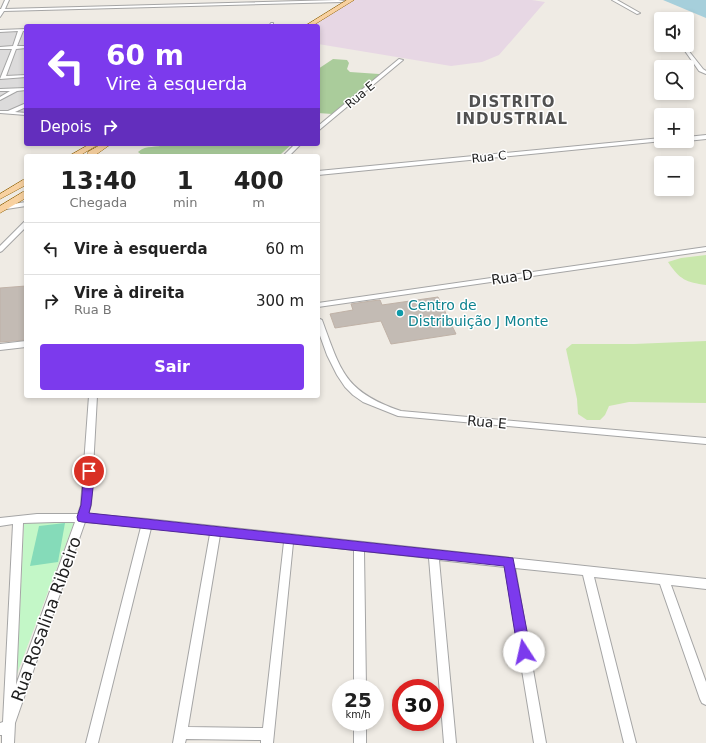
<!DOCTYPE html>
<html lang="pt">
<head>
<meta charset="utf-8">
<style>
  body { margin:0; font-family:"DejaVu Sans",sans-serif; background:#f2f2f2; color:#222; height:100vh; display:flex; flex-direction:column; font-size:15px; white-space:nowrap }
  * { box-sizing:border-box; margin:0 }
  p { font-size:13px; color:#767676 }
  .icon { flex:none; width:22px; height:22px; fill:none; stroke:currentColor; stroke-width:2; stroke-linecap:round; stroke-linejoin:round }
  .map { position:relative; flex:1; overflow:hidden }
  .panel { position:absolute; left:24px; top:154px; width:296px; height:244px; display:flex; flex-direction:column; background:#fff; border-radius:4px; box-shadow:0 2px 6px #0003 }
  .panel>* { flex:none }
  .top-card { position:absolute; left:24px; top:24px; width:296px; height:122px; border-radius:4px; box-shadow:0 2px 6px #0003; background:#7c3aed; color:#fff; overflow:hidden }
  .controls { position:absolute; left:654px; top:12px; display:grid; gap:8px }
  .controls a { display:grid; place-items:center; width:40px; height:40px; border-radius:4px; background:#fff; box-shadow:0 2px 6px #0003; font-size:20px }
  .speed { position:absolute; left:332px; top:679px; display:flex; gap:8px; font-size:20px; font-weight:700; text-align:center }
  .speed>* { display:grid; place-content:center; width:52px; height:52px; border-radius:50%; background:#fff; box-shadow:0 2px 6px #0003; line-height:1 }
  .speed small { font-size:10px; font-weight:400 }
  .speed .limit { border:6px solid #d22; background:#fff; color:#111 }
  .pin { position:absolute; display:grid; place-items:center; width:34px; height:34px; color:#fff; margin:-17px; border:2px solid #fff; border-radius:50%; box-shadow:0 1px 4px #0007 }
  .me { position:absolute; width:44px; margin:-22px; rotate:350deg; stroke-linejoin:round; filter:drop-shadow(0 0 3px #0008) }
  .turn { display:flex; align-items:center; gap:14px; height:84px; padding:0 16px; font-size:18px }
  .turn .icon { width:52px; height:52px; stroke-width:2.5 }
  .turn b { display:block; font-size:28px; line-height:34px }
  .then { display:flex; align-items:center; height:38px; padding:0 16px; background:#0003; gap:8px; font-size:15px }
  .eta { display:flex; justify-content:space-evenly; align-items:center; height:68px; text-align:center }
  .eta b { font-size:24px; font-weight:800; line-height:28px }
  .button { display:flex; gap:8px; margin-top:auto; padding:8px 16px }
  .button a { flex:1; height:46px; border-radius:4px; background:#7c3aed; color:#fff; font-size:16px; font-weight:800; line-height:46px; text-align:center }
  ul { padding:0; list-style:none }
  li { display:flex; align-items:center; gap:12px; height:52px; padding:0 16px; border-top:1px solid #e0e0e0 }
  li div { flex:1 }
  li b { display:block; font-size:15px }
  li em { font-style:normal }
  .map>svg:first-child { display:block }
  .residential { fill:#dcdbdb }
  .industrial { fill:#e7d7e4 }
  .grass { fill:#c9e7ac }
  .forest { fill:#aacc9b }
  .park { fill:#c3f7c7 }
  .pitch { fill:#85dbb9 }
  .water { fill:#a6cfdb }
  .building { fill:#c3bbb4; stroke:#c0b2a7 }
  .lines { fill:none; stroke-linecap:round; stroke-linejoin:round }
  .minor-casing { stroke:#a5a5a5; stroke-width:2 }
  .major-casing { stroke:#926306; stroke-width:1 }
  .minor { fill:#fff; fill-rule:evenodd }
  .major { fill:#f8d1a0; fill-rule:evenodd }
  .route { fill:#7c3aed; stroke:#51269a }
  .culture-dot { fill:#0f9aa8; stroke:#fff; stroke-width:1.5 }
  .labels { text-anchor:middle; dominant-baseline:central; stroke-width:3; stroke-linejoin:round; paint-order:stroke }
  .far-street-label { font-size:12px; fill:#1e1e1e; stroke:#fff }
  .street-label { font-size:14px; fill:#1e1e1e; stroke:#fff }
  .culture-label { font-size:14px; fill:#0d838f; stroke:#fff; text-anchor:start }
  .far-district-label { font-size:15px; font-weight:bold; letter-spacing:1px; fill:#515151; stroke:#fff }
  .near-street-label { font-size:17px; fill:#1e1e1e; stroke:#fff }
</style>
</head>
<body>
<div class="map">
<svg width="706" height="743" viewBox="0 0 706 743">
  <rect width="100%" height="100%" fill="#efebe4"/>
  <!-- residential -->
  <path class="residential" d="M0 31H26V116L0 113Z"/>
  <!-- industrial -->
  <path class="industrial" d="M354 0H532L545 2 499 55 482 62 451 66 318 44V26H312Z"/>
  <!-- grass -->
  <path class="grass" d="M706 255V285C686 282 680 280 668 262L681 258Z
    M706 341V403L629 402 609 406 605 415 600 420H587L578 414 577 399 566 349 572 344H634Z"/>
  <!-- forest -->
  <path class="forest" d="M333 59 347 60 349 63 347 69 350 72 379 74V76L332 114 318 113V69Z
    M166 144H292L281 154 273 156 238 155 143 156 138 152C147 144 156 149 166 144Z"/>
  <!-- park -->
  <path class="park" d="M75 520 17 674 24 523Z"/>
  <!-- pitch -->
  <path class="pitch" d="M65 523 58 562 30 566 39 526Z"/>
  <!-- water -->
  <path class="water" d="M663 0H706V18Z"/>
  <!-- building -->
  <path class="building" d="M26 286V340L0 342V288Z
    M438 297 456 334 391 344 381 321 335 328 330 314 353 310 351 304 371 301 380 300 382 305Z"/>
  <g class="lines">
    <defs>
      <path id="minor" d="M5 0H9L5 9 338 0 344 1 342 2 4 11 0 17V9H1Z
        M612 0H617L640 13 637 14Z
        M271 23H273V26H269Z
        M26 29V31H23L17 46H26V48L16 49 6 76 26 75V77L0 79 12 49H0V47L13 46 18 31 0 32V30Z
        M686 50H688L703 69 706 71V74L699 71 685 51Z
        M399 59 403 60 318 131V126Z
        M26 88V90L17 91 0 100V97L10 91H0V89Z
        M24 104H26V107L15 112 26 113V115L0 113V111H8Z
        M706 135V139L687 141V137Z
        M661 138V141H663L318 175V171Z
        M295 144H301L289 156H283Z
        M26 202V206L0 210V206Z
        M26 221V227L2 251 0 252V246L24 222Z
        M706 247V251L318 307V303Z
        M318 318 322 320C341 372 345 392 401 411L706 438V444L398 416 363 402 353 395 345 387 337 375 327 355 318 330Z
        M26 341V347L0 350V344Z
        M89 396H97L91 505 88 514 147 519 289 534 706 579V589L671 585 706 682V705L702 703 700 699 660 584 594 577 636 743H624L583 575 515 568 546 743H534L505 567 439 560 456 743H444L429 558 364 551 366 688H354V550L293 543 273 743H261V740L186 739 185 743H173L210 534 151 528 98 743H86L141 527 85 522 15 723 14 743H2V735H0V723L3 722 13 524 0 526V518L37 514H78L81 505ZM55 522H75L16 685 23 523ZM220 535 284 542 263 728 188 727Z
        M354 722H366V743H354Z"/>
      <path id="major" d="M347 0H354L312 26H305Z
        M90 144H99L79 156H69Z
        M102 144H111L94 156H88V152Z
        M23 180H26V185L0 199V194Z
        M23 192H26V198L0 213V206Z"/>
    </defs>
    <!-- minor casing -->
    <use href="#minor" class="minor-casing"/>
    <!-- major casing -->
    <use href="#major" class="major-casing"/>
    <!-- minor -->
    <use href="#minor" class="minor"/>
    <!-- major -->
    <use href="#major" class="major"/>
  </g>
  <!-- route -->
  <path class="route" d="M89 467 95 471 91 505 89 513 513 558 531 652 529 657 524 659 520 657 518 652 504 566 82 522 78 521 77 517 81 505 84 471Z"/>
  <!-- markers -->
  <circle class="culture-dot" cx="400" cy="313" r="4"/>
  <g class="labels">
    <!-- far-street labels -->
    <g class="far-street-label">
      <text transform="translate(360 95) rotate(-40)">Rua E</text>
      <text transform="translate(489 157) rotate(-6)">Rua C</text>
    </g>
    <!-- street labels -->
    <g class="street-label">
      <text transform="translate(512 277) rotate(-8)">Rua D</text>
      <text transform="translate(487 422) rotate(5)">Rua E</text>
    </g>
    <!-- culture labels -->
    <g class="culture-label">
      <text x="408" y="305">Centro de<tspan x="408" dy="16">Distribuição J Monte</tspan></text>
    </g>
    <!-- far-district labels -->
    <g class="far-district-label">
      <text x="512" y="102">DISTRITO<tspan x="512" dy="17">INDUSTRIAL</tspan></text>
    </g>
    <!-- near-street labels -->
    <g class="near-street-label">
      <text transform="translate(46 619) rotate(-70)">Rua Rosalina Ribeiro</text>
    </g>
  </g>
</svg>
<div class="controls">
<a><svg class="icon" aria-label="sound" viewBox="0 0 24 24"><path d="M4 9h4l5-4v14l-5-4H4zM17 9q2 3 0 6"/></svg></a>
<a><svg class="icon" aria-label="search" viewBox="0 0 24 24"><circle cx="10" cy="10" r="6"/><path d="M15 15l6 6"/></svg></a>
<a>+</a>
<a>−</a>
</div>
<div class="speed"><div>25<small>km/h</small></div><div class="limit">30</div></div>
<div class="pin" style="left:89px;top:471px;background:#d93025"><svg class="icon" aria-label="arrive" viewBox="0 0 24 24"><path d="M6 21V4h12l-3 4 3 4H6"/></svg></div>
<svg class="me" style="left:524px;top:652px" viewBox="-20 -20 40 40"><circle r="19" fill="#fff"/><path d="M0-13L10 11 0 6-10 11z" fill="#7c3aed"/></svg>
<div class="top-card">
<div class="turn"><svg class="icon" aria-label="left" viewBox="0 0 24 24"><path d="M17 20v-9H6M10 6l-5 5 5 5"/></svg><div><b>60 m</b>Vire à esquerda</div></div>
<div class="then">Depois<svg class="icon" aria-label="right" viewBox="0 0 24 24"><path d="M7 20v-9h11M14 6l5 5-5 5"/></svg></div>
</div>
<section class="panel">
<div class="eta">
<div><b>13:40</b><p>Chegada</p></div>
<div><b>1</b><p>min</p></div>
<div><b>400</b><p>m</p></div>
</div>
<ul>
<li><svg class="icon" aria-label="left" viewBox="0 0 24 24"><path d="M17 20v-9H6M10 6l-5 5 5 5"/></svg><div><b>Vire à esquerda</b></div><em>60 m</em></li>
<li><svg class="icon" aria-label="right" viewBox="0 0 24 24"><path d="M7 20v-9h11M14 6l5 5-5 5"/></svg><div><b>Vire à direita</b><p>Rua B</p></div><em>300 m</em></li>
</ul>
<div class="button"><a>Sair</a></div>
</section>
</div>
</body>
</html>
